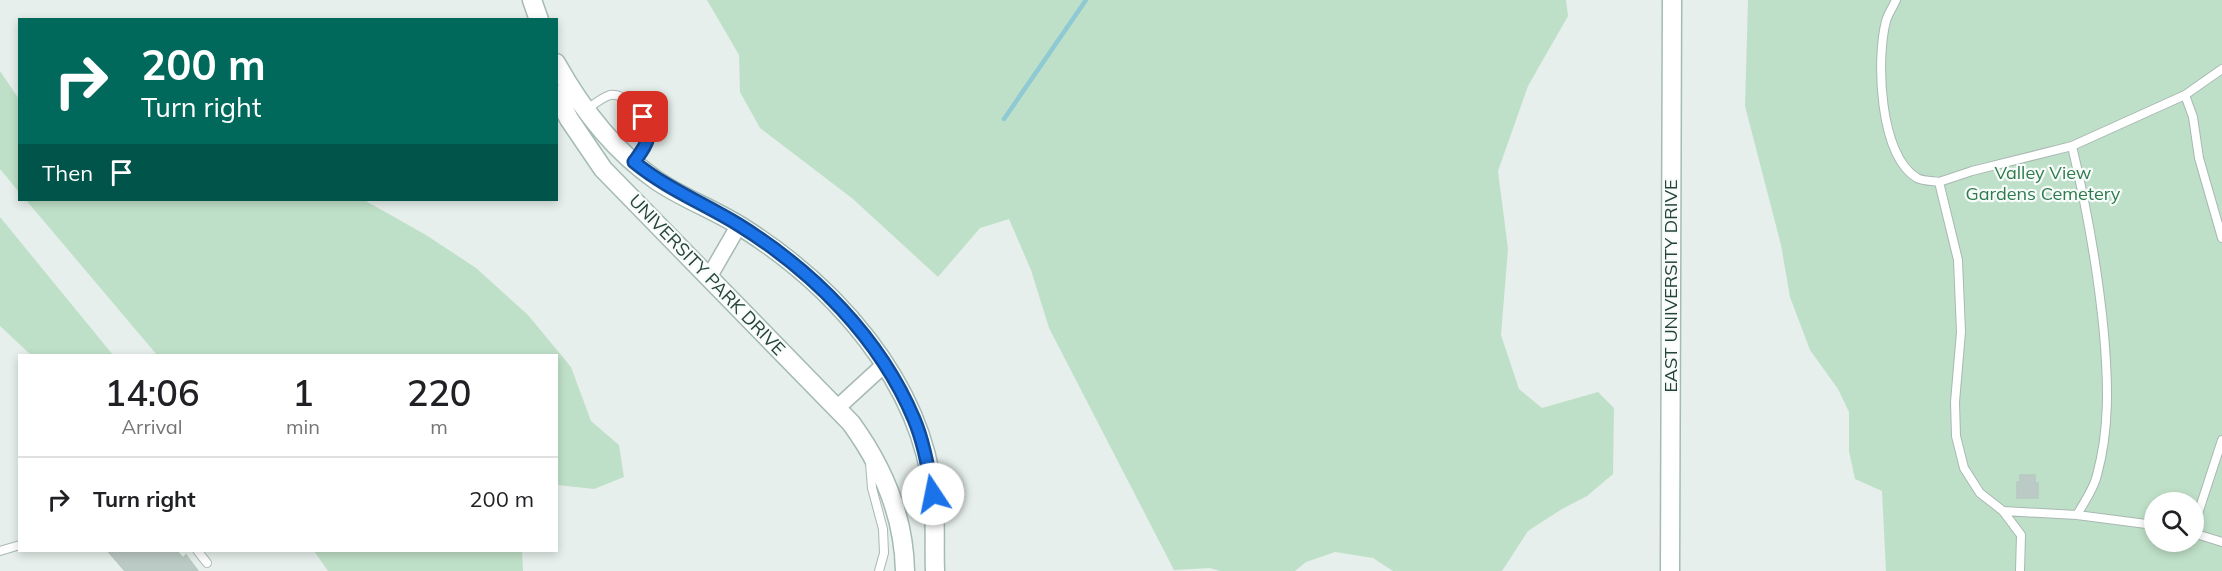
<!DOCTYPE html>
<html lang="en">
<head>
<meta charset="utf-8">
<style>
	body { margin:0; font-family:Mulish,sans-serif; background:#f6f6f6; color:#202124; height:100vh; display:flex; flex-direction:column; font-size:22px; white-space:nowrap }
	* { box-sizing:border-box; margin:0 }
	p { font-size:20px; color:#757577 }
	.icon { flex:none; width:33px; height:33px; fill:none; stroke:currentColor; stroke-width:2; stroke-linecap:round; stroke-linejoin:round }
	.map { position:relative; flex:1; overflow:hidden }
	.details { position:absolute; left:18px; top:354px; width:540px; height:198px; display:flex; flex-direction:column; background:#fff; border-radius:0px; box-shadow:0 3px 9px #0003 }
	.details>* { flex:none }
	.hud { position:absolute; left:18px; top:18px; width:540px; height:183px; border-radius:0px; box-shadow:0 3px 9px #0003; background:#00695c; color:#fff; overflow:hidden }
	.controls { position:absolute; left:2144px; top:492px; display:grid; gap:12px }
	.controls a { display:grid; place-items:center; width:60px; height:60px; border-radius:50%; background:#fff; box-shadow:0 3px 9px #0003; font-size:30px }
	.pin { position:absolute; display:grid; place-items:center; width:51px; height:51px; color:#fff; margin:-26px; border-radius:12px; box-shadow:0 3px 9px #0006 }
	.me { position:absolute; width:66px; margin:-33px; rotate:349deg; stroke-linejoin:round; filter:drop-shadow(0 0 4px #0008) }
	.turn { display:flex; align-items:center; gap:21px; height:126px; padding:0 24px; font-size:27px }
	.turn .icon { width:78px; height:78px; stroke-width:2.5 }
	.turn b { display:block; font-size:42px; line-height:51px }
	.then { display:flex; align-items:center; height:57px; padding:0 24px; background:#0003; gap:12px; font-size:22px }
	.eta { display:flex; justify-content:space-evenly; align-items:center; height:102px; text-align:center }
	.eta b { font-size:36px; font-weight:600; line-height:42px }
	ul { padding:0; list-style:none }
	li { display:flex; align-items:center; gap:18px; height:84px; padding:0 24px; border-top:2px solid #e0e0e0 }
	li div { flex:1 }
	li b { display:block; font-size:22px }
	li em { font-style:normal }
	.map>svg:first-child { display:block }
	.green { fill:#bfe0c8; fill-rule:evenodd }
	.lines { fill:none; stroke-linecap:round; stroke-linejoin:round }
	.stream { stroke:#8ec9d4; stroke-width:4.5 }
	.building { fill:#bbcac4; stroke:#b8c9c2; stroke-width:1.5 }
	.lane-casing { stroke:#a8b8b2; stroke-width:10 }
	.street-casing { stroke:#a8b8b2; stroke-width:18 }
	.secondary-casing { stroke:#a4bbb3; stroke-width:21 }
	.lane { stroke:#fff; stroke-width:8 }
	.street { stroke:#fff; stroke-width:15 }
	.secondary { stroke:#fff; stroke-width:18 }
	.route-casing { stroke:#114b97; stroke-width:15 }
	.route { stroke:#1a73e8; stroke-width:10 }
	.labels { text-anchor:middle; stroke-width:4.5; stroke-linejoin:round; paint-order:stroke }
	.park-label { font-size:18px; fill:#2d7a4b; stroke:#f7fbf9 }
	.street-label { font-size:18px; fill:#24423a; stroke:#f7fbf9 }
</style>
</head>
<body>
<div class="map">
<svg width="2222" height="571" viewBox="0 0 2222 571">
	<rect width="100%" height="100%" fill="#e6efeb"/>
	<path class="green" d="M 707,0 L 1566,0 L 1568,16 L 1528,86 L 1498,171 L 1508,249 L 1501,335 L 1519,389 L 1542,408 L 1598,392 L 1614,408 L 1613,474 L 1587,496 L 1562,509 L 1528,531 L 1502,571 L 1393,571 L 1373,558 L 1335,552 L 1306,562 L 1295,571 L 1220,571 L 1210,568 L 1174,570 L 1049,328 L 1031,270 L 1009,219 L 980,228 L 938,277 L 853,199 L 760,128 L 740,92 L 739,55 Z
		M 1748,0 L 2222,0 L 2222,571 L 1886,571 L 1882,491 L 1855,479 L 1849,451 L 1849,412 L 1838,389 L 1810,350 L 1790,297 L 1781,245 L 1745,106 ZM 2154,502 L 2193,502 L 2193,542 L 2154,542 Z
		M 0,71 L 19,99 L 19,192 L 0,169 Z
		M 26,200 L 364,200 L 426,235 L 476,268 L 528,315 L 571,367 L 591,421 L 619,445 L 624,477 L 594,489 L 557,485 L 556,356 L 157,355 Z
		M 0,217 L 113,355 L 31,355 L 0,326 Z
		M 314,551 L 522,551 L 523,571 L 328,571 Z"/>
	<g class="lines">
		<path class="stream" d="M 1004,119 L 1086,0"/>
	</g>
	<path class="building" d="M 2020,475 L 2035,475 L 2035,483 L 2038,483 L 2038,498 L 2017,498 L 2017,482 L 2020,482 Z
		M 107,550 L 176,550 L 183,558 L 186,555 L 198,571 L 125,571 Z"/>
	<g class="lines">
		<g class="lane-casing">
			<path id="lane" d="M 1896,0 C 1893,7 1888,14 1886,21 C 1876,59 1879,155 1917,178 C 1923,181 1932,181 1939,182
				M 2185,95 L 2193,117 L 2199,158 L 2222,238
				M 586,110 C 593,105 601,98 610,95 C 625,92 649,118 649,132 C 649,143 640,153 634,162
				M 2072,146 C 2087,209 2098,270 2104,334 C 2108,381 2110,428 2097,475 C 2094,489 2084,502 2077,515
				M 870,463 L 872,488 L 883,529 L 884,553 L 879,571
				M 2003,511 L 2021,535 L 2020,571
				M 2154,525 L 2077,515 L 2003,511 L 1980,493 L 1964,468 L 1956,436 L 1955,402 L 1961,332 L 1958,260 L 1939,182 L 1972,171 L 2072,146 L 2185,95 L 2222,69
				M 2193,529 L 2222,440
				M 2193,533 L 2222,542
				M 197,550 L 207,563
				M 0,551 L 20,545"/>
		</g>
		<g class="street-casing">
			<path id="street" d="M 709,277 L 739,225
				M 837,408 L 885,364"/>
		</g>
		<g class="secondary-casing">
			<path id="secondary" d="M 532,0 L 539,20
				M 556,63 C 581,108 613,150 656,180 C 682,198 713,209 740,226 C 833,284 921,380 933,494 C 936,519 934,546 935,571
				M 556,94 L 569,119 L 603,169 L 851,423 C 883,467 904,516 905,571
				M 1670,571 L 1672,0"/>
		</g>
		<use href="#lane" class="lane"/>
		<use href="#street" class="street"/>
		<use href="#secondary" class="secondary"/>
	</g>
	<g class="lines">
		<g class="route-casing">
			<path id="route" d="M 643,117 C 653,138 647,144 634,162 C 667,189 703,203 739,225 C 813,271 880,338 914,419 C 924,443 928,468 933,494"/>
		</g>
		<use href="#route" class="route"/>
	</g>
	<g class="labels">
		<g class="park-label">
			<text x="2043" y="179">Valley View<tspan x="2043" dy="21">Gardens Cemetery</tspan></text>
		</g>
		<g class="street-label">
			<text transform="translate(707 275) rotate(46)" y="6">UNIVERSITY PARK DRIVE</text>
			<text transform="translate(1671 286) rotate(-90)" y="6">EAST UNIVERSITY DRIVE</text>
		</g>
	</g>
</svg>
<div class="controls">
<a><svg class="icon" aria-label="search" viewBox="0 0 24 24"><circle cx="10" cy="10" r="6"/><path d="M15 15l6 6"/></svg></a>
</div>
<div class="pin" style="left:643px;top:117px;background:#d93025"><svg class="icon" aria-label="arrive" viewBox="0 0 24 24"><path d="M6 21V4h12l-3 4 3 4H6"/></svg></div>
<svg class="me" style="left:933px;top:494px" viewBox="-20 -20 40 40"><circle r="19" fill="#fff"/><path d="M0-13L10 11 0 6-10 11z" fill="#1a73e8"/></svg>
<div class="hud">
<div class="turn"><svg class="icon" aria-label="right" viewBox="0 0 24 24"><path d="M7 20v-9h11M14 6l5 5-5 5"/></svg><div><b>200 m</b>Turn right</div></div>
<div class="then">Then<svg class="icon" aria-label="arrive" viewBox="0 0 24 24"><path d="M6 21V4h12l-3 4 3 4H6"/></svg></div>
</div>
<section class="details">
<div class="eta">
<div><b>14:06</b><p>Arrival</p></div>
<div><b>1</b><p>min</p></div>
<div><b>220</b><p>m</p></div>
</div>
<ul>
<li><svg class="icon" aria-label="right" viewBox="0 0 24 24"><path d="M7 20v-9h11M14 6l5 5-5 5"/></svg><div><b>Turn right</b></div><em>200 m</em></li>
</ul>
</section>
</div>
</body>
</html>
